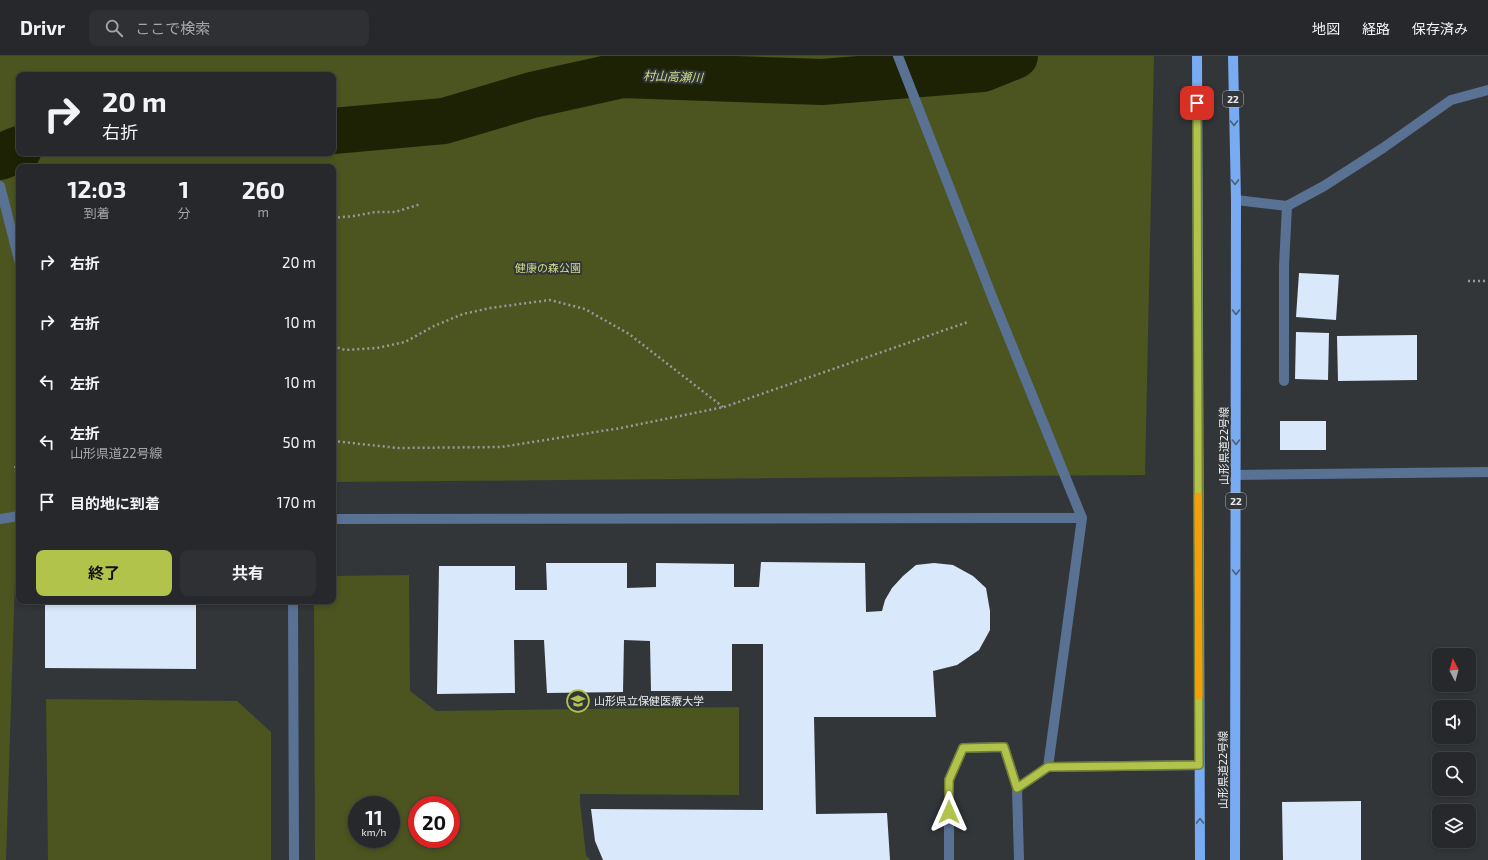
<!DOCTYPE html>
<html lang="ja">
<head>
<meta charset="utf-8">
<style>
	body { margin:0; font-family:"Exo 2","Noto Sans JP",sans-serif; background:#2e3033; color:#f1f3f6; height:100vh; display:flex; flex-direction:column; font-size:15px; white-space:nowrap }
	* { box-sizing:border-box; margin:0 }
	p { font-size:13px; color:#a4a6a9 }
	.icon { flex:none; width:22px; height:22px; fill:none; stroke:currentColor; stroke-width:2; stroke-linecap:round; stroke-linejoin:round }
	.map { position:relative; flex:1; overflow:hidden }
	.panel { position:absolute; left:16px; top:108px; width:320px; height:440px; display:flex; flex-direction:column; background:#26282b; border-radius:8px; box-shadow:0 2px 6px #0003,0 0 0 1px #424447 }
	.panel>* { flex:none }
	.top-card { position:absolute; left:16px; top:16px; width:320px; height:84px; border-radius:8px; box-shadow:0 2px 6px #0003,0 0 0 1px #424447; background:#26282b; color:#f1f3f6; overflow:hidden }
	.needle { width:26px; rotate:354deg }
	.controls { position:absolute; left:1432px; top:592px; display:grid; gap:8px }
	.controls a { display:grid; place-items:center; width:44px; height:44px; border-radius:8px; background:#26282b; box-shadow:0 2px 6px #0003,0 0 0 1px #424447; font-size:20px }
	.speed { position:absolute; left:348px; top:740px; display:flex; gap:8px; font-size:20px; font-weight:700; text-align:center }
	.speed>* { display:grid; place-content:center; width:52px; height:52px; border-radius:50%; background:#26282b; box-shadow:0 2px 6px #0003,0 0 0 1px #424447; line-height:1 }
	.speed small { font-size:10px; font-weight:400 }
	.speed .limit { border:6px solid #d22; background:#fff; color:#111 }
	.pin { position:absolute; display:grid; place-items:center; width:34px; height:34px; color:#fff; margin:-17px; border-radius:8px; box-shadow:0 2px 6px #0006 }
	.me { position:absolute; width:44px; margin:-22px; rotate:0deg; stroke-linejoin:round; filter:drop-shadow(0 0 3px #0008) }
	.turn { display:flex; align-items:center; gap:14px; height:84px; padding:0 20px; font-size:18px }
	.turn .icon { width:52px; height:52px; stroke-width:2.5 }
	.turn b { display:block; font-size:28px; line-height:34px }
	.eta { display:flex; justify-content:space-evenly; align-items:center; height:68px; text-align:center }
	.eta b { font-size:24px; font-weight:700; line-height:28px }
	.action { display:flex; gap:8px; margin-top:auto; padding:8px 20px }
	.action a { flex:1; height:46px; border-radius:8px; background:#b2c34c; color:#111; font-size:16px; font-weight:700; line-height:46px; text-align:center }
	.action a+a { background:#2e3033; color:#f1f3f6 }
	ul { padding:0; list-style:none }
	li { display:flex; align-items:center; gap:12px; height:60px; padding:0 20px }
	li div { flex:1 }
	li b { display:block; font-size:15px }
	li em { font-style:normal }
	header { display:flex; align-items:center; gap:24px; box-sizing:border-box; height:56px; padding:0 20px; background:#26282b; border-bottom:1px solid #424447 }
	header strong { font-size:19px }
	nav { display:flex; gap:22px; margin-inline-start:auto; font-size:14px }
	.search { width:280px; height:36px; background:#2e3033; display:flex; align-items:center; gap:10px; box-sizing:border-box; padding:0 14px; border-radius:8px; color:#a4a6a9; font-size:15px }
	.map>svg:first-child { display:block }
	.green { fill:#4c541f; fill-rule:evenodd }
	.lines { fill:none; stroke-linecap:round; stroke-linejoin:round }
	.river { stroke:#1e2205; stroke-width:46 }
	.building { fill:#dae8fc }
	.path { stroke:#97999c; stroke-width:2.5; stroke-dasharray:2 3; stroke-linecap:butt }
	.lane { stroke:#597294; stroke-width:10 }
	.primary { stroke:#78abf2; stroke-width:10 }
	.oneway { stroke:#4b5f7a }
	.route-casing { stroke:#747f31; stroke-width:10 }
	.route { stroke:#b2c34c; stroke-width:7 }
	.slow { stroke:#f59e0b; stroke-width:7 }
	.labels { text-anchor:middle; stroke-width:4; stroke-linejoin:round; paint-order:stroke }
	.shield { fill:#333639; stroke:#b2b5b7; stroke-width:1 }
	.shield-label { font-size:10px; font-weight:bold; fill:#e9ebed }
	.park-label { font-size:11px; fill:#ccda87; stroke:#333639 }
	.street-label { font-size:11px; fill:#e9ebed; stroke:#333639 }
	.poi-label { font-size:11px; fill:#e9ebed; stroke:#333639; text-anchor:start }
	.water-label { font-size:12px; font-style:italic; fill:#cad885; stroke:#333639 }
</style>
</head>
<body>
<header>
<strong>Drivr</strong>
<div class="search"><svg class="icon" aria-label="search" viewBox="0 0 24 24"><circle cx="10" cy="10" r="6"/><path d="M15 15l6 6"/></svg>ここで検索</div>
<nav><a>地図</a><a>経路</a><a>保存済み</a></nav>
</header>
<div class="map">
<svg width="1488" height="804" viewBox="0 0 1488 804">
	<rect width="100%" height="100%" fill="#333639"/>
	<path class="green" d="M 0,0 L 1154,0 L 1145,419 L 333,426 L 333,111 L 19,111 L 19,429 L 18,429 L 6,804 L 0,804 ZM 19,19 L 333,19 L 333,97 L 19,97 Z
		M 409,519 L 410,635 L 436,655 L 739,651 L 739,739 L 580,738 L 580,747 L 586,799 L 590,804 L 315,804 L 314,545 L 333,545 L 333,520 ZM 357,749 L 391,749 L 391,783 L 357,783 ZM 417,749 L 451,749 L 451,783 L 417,783 Z
		M 46,643 L 237,645 L 271,676 L 271,804 L 48,804 Z"/>
	<g class="lines">
		<path class="river" d="M 333,75 L 444,65 L 532,39 L 622,19 L 822,26 L 983,13 L 1015,0
			M 0,101 L 19,93"/>
	</g>
	<path class="building" d="M 1299,217 L 1339,219 L 1336,264 L 1296,261 Z
		M 1296,276 L 1329,277 L 1328,324 L 1295,323 Z
		M 1417,279 L 1417,324 L 1338,325 L 1337,280 Z
		M 1280,365 L 1326,365 L 1326,394 L 1280,394 Z
		M 761,506 L 865,507 L 866,556 L 882,555 L 885,544 L 892,532 L 903,520 L 916,509 L 934,507 L 953,509 L 973,520 L 986,532 L 990,555 L 990,574 L 979,594 L 957,609 L 933,615 L 936,661 L 814,661 L 816,758 L 887,757 L 890,804 L 603,804 L 595,785 L 591,753 L 763,754 L 763,588 L 732,588 L 732,635 L 651,635 L 650,585 L 624,584 L 623,636 L 547,637 L 544,584 L 514,584 L 515,637 L 437,638 L 439,510 L 515,510 L 515,534 L 547,534 L 546,507 L 627,507 L 627,532 L 656,531 L 656,507 L 734,508 L 734,531 L 759,531 Z
		M 45,545 L 196,545 L 196,613 L 45,612 Z
		M 1361,745 L 1361,804 L 1283,804 L 1282,746 Z"/>
	<g class="lines">
		<path class="path" d="M 333,162 L 354,160 L 375,156 L 395,156 L 421,148
			M 1468,225 L 1488,225
			M 333,290 L 345,294 L 377,292 L 405,286 L 434,270 L 463,258 L 490,252 L 550,244 L 585,253 L 629,278 L 723,351
			M 333,385 L 398,392 L 501,391 L 621,372 L 724,351 L 968,266
			M 19,401 L 15,409 L 19,436"/>
		<path class="lane" d="M 898,0 L 993,243 L 1082,462
			M 0,130 L 19,204
			M 1236,144 L 1287,150 L 1324,130 L 1383,92 L 1451,44 L 1488,34
			M 1284,325 L 1284,210 L 1287,150
			M 1236,419 L 1488,416
			M 0,463 L 19,460
			M 333,463 L 1082,462 L 1048,711 L 1199,709
			M 293,545 L 294,804
			M 949,804 L 949,724 L 963,692 L 1004,691 L 1017,732
			M 1019,804 L 1017,732 L 1048,711"/>
		<path class="primary" d="M 1197,0 L 1200,804
			M 1233,0 L 1236,144 L 1235,804"/>
	</g>
	<defs><path id="oneway-chevron" d="M-2-3.5L2.5 0L-2 3.5" fill="none" stroke-width="1.6" stroke-linecap="round" stroke-linejoin="round"/></defs>
	<g class="oneway">
		<use href="#oneway-chevron" transform="translate(1234 67) rotate(89)"/>
		<use href="#oneway-chevron" transform="translate(1235 126) rotate(89)"/>
		<use href="#oneway-chevron" transform="translate(1236 256) rotate(90)"/>
		<use href="#oneway-chevron" transform="translate(1236 386) rotate(90)"/>
		<use href="#oneway-chevron" transform="translate(1236 516) rotate(90)"/>
		<use href="#oneway-chevron" transform="translate(1200 765) rotate(-91)"/>
	</g>
	<g class="lines">
		<g class="route-casing">
			<path id="route" d="M 949,756 L 949,724 L 963,692 L 1004,691 L 1017,732 L 1048,711 L 1199,709 L 1197,47"/>
		</g>
		<use href="#route" class="route"/>
		<path class="slow" d="M 1198,440 L 1199,640"/>
	</g>
	<defs>
		<g id="school-ring" transform="scale(1.15)"><circle r="9.5" fill="#333639" stroke="#b2c34c" stroke-width="1.5"/><path d="M0-5L7-2L0 1L-7-2ZM-4 1L0 2.5L4 1V4Q0 6-4 4Z" fill="#b2c34c"/></g>
	</defs>
	<g fill-rule="evenodd">
		<use href="#school-ring" x="578" y="645"/>
	</g>
	<g class="labels">
		<g class="shield">
			<rect x="1223" y="35" width="20" height="16" rx="3"/>
			<rect x="1226" y="437" width="20" height="16" rx="3"/>
		</g>
		<g class="shield-label">
			<text x="1233" y="47">22</text>
			<text x="1236" y="449">22</text>
		</g>
		<g class="park-label">
			<text x="548" y="216">健康の森公園</text>
		</g>
		<g class="street-label">
			<text transform="translate(1224 390) rotate(-90)" y="4">山形県道22号線</text>
			<text transform="translate(1223 714) rotate(-90)" y="4">山形県道22号線</text>
		</g>
		<g class="poi-label">
			<text x="594" y="649">山形県立保健医療大学</text>
		</g>
		<g class="water-label">
			<text transform="translate(673 21) rotate(2)" y="4">村山高瀬川</text>
		</g>
	</g>
</svg>
<div class="controls">
<a><svg class="needle" viewBox="-14 -14 28 28"><path d="M0-13l5 13h-10z" fill="#e53935"/><path d="M0 13l5-13h-10z" fill="#a4a6a9"/></svg></a>
<a><svg class="icon" aria-label="sound" viewBox="0 0 24 24"><path d="M4 9h4l5-4v14l-5-4H4zM17 9q2 3 0 6"/></svg></a>
<a><svg class="icon" aria-label="search" viewBox="0 0 24 24"><circle cx="10" cy="10" r="6"/><path d="M15 15l6 6"/></svg></a>
<a><svg class="icon" aria-label="layers" viewBox="0 0 24 24"><path d="M12 4l9 5-9 5-9-5zM3 14l9 5 9-5"/></svg></a>
</div>
<div class="speed"><div>11<small>km/h</small></div><div class="limit">20</div></div>
<div class="pin" style="left:1197px;top:47px;background:#d93025"><svg class="icon" aria-label="arrive" viewBox="0 0 24 24"><path d="M6 21V4h12l-3 4 3 4H6"/></svg></div>
<svg class="me" style="left:949px;top:756px" viewBox="-20 -20 40 40"><path d="M0-17L14 15 0 8-14 15z" fill="#b2c34c" stroke="#fff" stroke-width="4"/></svg>
<div class="top-card">
<div class="turn"><svg class="icon" aria-label="right" viewBox="0 0 24 24"><path d="M7 20v-9h11M14 6l5 5-5 5"/></svg><div><b>20 m</b>右折</div></div>
</div>
<section class="panel">
<div class="eta">
<div><b>12:03</b><p>到着</p></div>
<div><b>1</b><p>分</p></div>
<div><b>260</b><p>m</p></div>
</div>
<ul>
<li><svg class="icon" aria-label="right" viewBox="0 0 24 24"><path d="M7 20v-9h11M14 6l5 5-5 5"/></svg><div><b>右折</b></div><em>20 m</em></li>
<li><svg class="icon" aria-label="right" viewBox="0 0 24 24"><path d="M7 20v-9h11M14 6l5 5-5 5"/></svg><div><b>右折</b></div><em>10 m</em></li>
<li><svg class="icon" aria-label="left" viewBox="0 0 24 24"><path d="M17 20v-9H6M10 6l-5 5 5 5"/></svg><div><b>左折</b></div><em>10 m</em></li>
<li><svg class="icon" aria-label="left" viewBox="0 0 24 24"><path d="M17 20v-9H6M10 6l-5 5 5 5"/></svg><div><b>左折</b><p>山形県道22号線</p></div><em>50 m</em></li>
<li><svg class="icon" aria-label="arrive" viewBox="0 0 24 24"><path d="M6 21V4h12l-3 4 3 4H6"/></svg><div><b>目的地に到着</b></div><em>170 m</em></li>
</ul>
<div class="action"><a>終了</a><a>共有</a></div>
</section>
</div>
</body>
</html>
